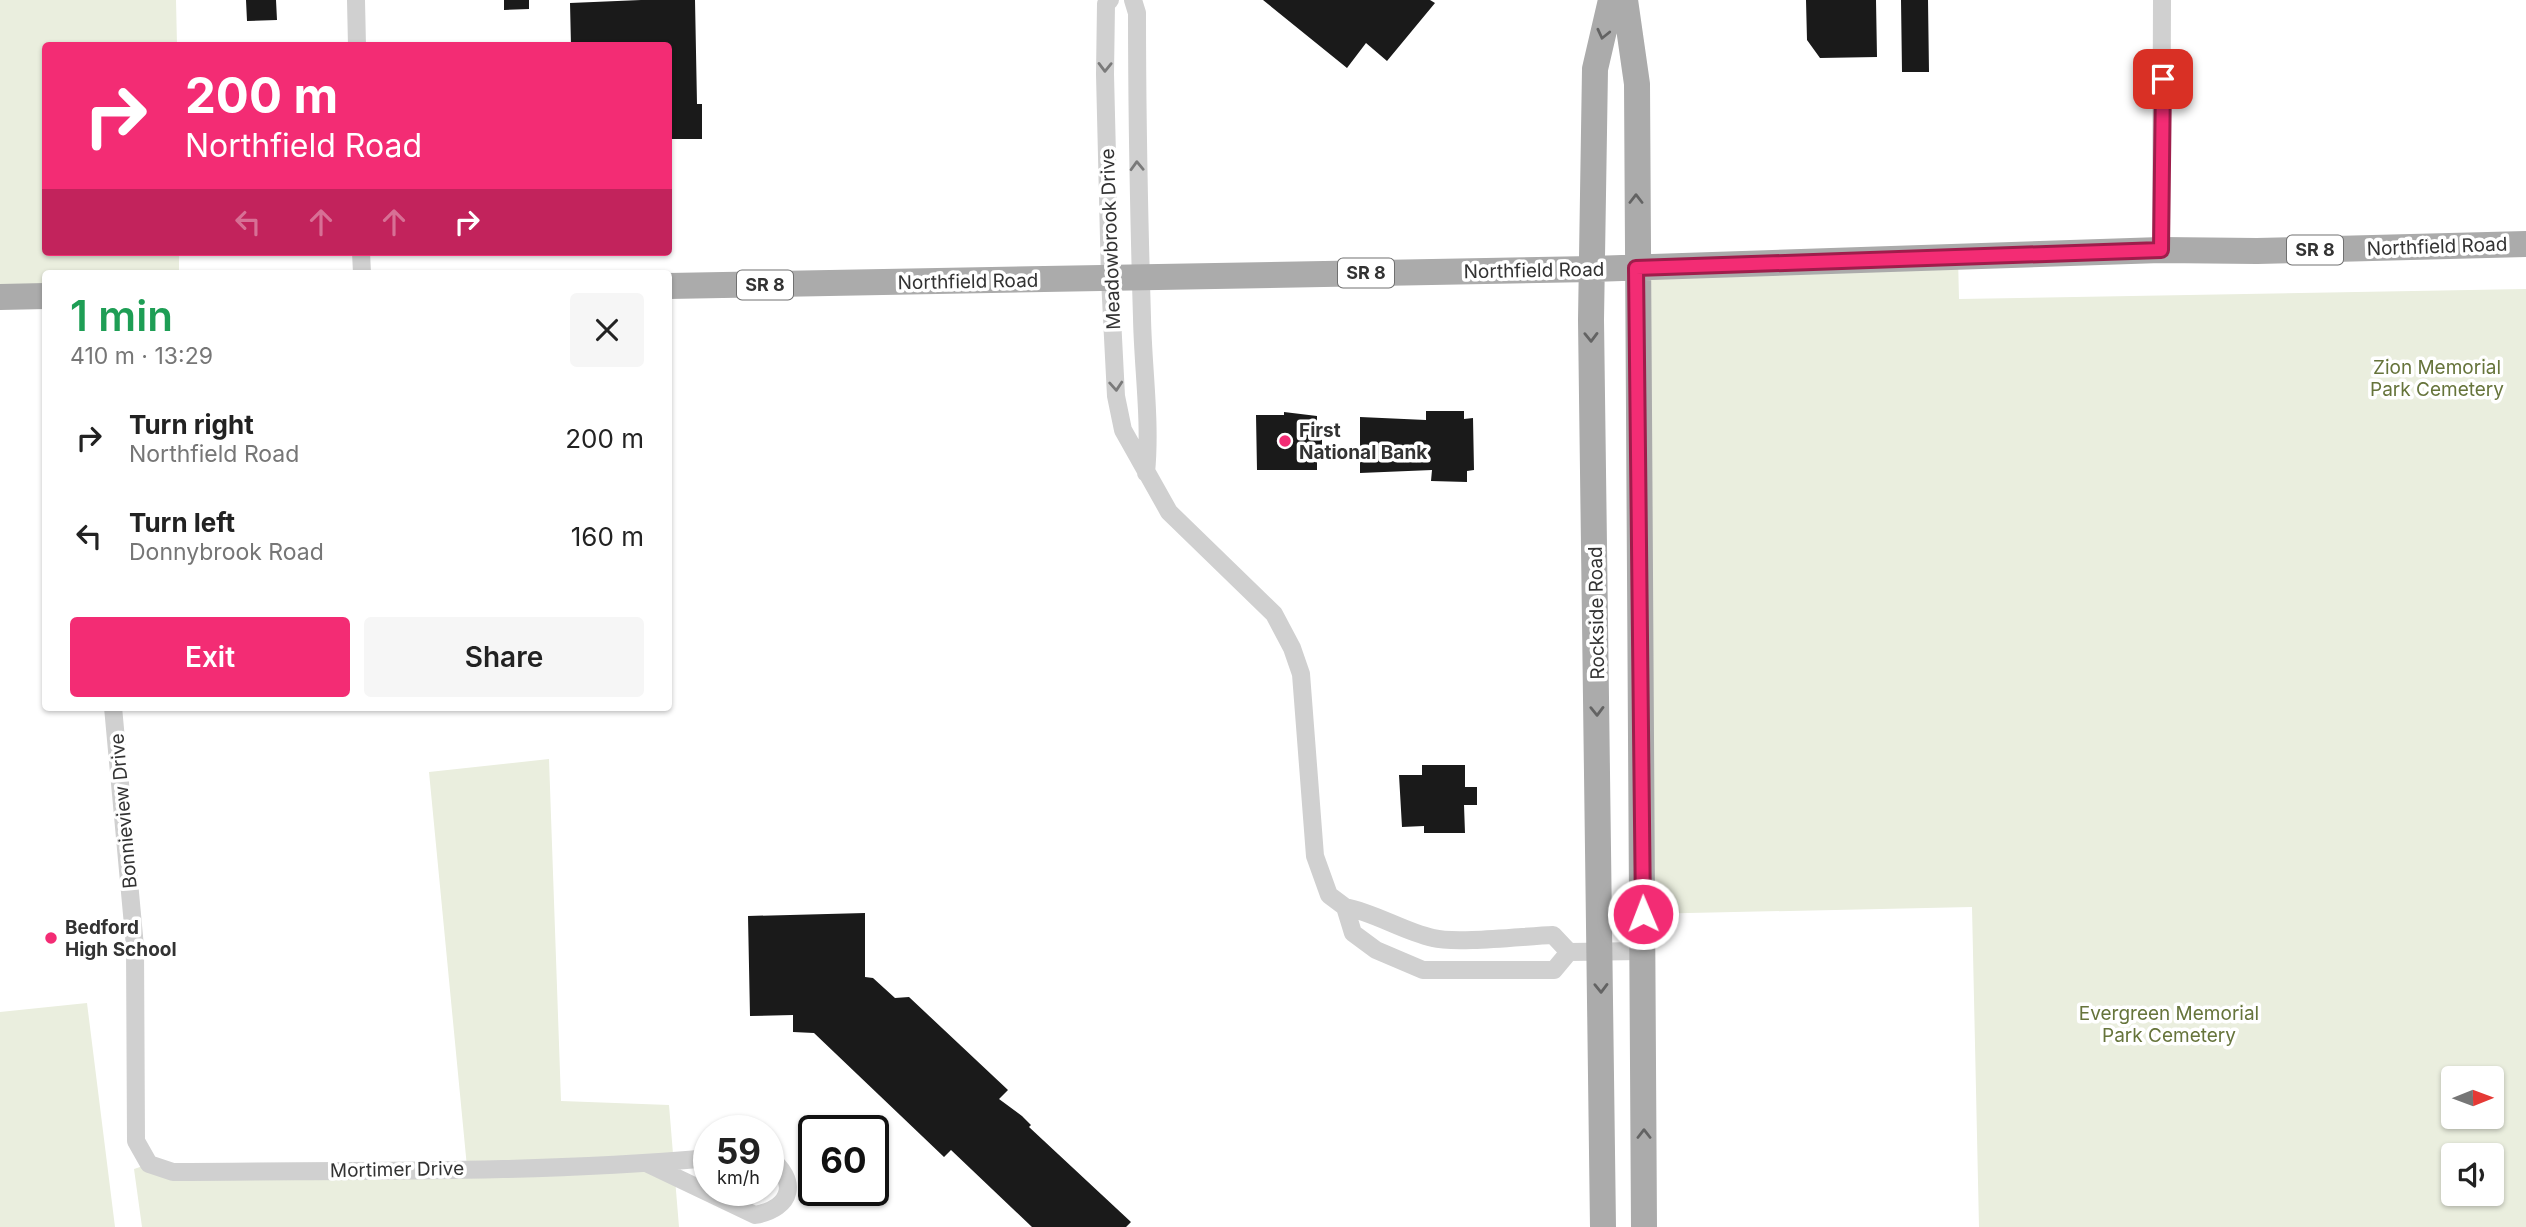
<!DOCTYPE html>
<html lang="en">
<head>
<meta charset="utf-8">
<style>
	body { margin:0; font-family:Inter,sans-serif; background:#f6f6f6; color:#222; height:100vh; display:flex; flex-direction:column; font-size:26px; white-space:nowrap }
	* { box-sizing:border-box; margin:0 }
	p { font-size:23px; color:#767676 }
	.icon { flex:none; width:38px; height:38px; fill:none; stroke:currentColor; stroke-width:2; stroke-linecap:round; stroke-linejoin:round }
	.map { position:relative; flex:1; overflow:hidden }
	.sheet { position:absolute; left:42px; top:270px; width:630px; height:441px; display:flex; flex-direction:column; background:#fff; border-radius:7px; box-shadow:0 2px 5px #0004 }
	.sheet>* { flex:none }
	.banner { position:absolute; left:42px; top:42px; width:630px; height:214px; border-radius:7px; box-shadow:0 2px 5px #0004; background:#f32c74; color:#fff; overflow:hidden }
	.needle { width:46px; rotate:89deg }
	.tools { position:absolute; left:2441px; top:1066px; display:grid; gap:14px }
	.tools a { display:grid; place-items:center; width:63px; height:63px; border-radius:7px; background:#fff; box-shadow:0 2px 5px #0004; font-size:35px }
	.speed { position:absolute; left:693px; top:1115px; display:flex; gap:14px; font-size:35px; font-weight:700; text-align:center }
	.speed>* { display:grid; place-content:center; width:91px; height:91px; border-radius:50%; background:#fff; box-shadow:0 2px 5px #0004; line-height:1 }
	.speed small { font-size:18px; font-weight:400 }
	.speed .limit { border:4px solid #111; border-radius:10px; background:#fff; color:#111 }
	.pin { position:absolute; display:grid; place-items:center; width:60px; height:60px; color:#fff; margin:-30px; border-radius:14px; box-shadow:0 4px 10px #0006 }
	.me { position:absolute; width:77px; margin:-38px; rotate:359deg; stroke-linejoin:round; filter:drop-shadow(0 0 5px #0008) }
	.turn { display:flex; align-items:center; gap:24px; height:147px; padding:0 28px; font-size:32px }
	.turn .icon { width:91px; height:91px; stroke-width:2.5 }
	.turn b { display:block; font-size:49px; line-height:60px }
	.lanes { display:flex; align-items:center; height:66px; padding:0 28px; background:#0003; justify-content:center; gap:35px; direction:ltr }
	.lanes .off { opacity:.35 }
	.round { display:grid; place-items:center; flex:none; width:74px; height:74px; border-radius:7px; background:#f6f6f6 }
	.head { display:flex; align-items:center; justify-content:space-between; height:119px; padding:0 28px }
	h1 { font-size:42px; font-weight:600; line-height:52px; color:#1e9e55 }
	.cta { display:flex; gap:14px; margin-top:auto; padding:14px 28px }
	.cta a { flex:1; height:80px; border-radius:7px; background:#f32c74; color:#fff; font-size:28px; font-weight:600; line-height:80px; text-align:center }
	.cta a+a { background:#f6f6f6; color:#222 }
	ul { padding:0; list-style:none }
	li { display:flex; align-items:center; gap:21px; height:98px; padding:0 28px }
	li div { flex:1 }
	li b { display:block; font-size:26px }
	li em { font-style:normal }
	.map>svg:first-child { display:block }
	.green { fill:#eaeede; fill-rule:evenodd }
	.building { fill:#1a1a1a }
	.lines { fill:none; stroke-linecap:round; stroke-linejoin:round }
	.minor { stroke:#d0d0d0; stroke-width:18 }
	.primary { stroke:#ababab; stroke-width:26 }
	.oneway { stroke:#636363 }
	.oneway2 { stroke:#7a7a7a }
	.route-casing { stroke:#9e1d4b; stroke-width:18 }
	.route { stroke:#f32c74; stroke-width:12 }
	.poi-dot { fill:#f32c74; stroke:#fff; stroke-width:2.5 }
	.labels { text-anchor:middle; stroke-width:7; stroke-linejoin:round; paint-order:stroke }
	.shield { fill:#fff; stroke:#707070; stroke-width:2 }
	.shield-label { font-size:18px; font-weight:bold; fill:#333 }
	.street-label { font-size:19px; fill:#333; stroke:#fff }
	.park-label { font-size:19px; fill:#66743b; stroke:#fff }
	.poi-label { font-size:19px; font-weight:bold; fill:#333; stroke:#fff; text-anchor:start }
</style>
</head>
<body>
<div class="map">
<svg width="2526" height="1227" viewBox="0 0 2526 1227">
	<rect width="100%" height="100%" fill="#fff"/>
	<path class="green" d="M 0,0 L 176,0 L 177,45 L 46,46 L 46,252 L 179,252 L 179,273 L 46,273 L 45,296 L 0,297 Z
		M 1958,257 L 1959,299 L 2526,289 L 2526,1227 L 1979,1227 L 1972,907 L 1643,914 L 1636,268 ZM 2454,1078 L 2492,1078 L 2492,1116 L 2454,1116 ZM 2454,1155 L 2492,1155 L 2492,1194 L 2454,1194 Z
		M 549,759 L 561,1101 L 669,1105 L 679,1227 L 142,1227 L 134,1169 L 149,1164 L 467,1167 L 429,772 Z
		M 87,1003 L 115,1227 L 0,1227 L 0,1012 Z"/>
	<path class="building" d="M 246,0 L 276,0 L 277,20 L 247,21 Z
		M 504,0 L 529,0 L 529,9 L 504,10 Z
		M 641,0 L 695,0 L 697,104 L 702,104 L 702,139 L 668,139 L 668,46 L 571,46 L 570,3 Z
		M 1263,0 L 1430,0 L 1435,3 L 1387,61 L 1366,43 L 1347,68 Z
		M 1806,0 L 1876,0 L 1877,57 L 1820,58 L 1807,40 Z
		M 1901,0 L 1928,0 L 1929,72 L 1902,72 Z
		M 1426,411 L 1464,411 L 1464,419 L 1473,418 L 1474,470 L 1467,471 L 1467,482 L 1431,481 L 1432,470 L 1360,473 L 1360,417 L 1426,420 Z
		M 1284,412 L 1317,416 L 1317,429 L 1322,428 L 1322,445 L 1317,445 L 1317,470 L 1257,470 L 1256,415 L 1284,415 Z
		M 1422,765 L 1465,765 L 1465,787 L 1477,787 L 1477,805 L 1464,805 L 1465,833 L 1424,833 L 1424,826 L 1402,827 L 1399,775 L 1422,775 Z
		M 865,913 L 865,977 L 873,978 L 895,998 L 909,997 L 1008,1090 L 999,1099 L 1022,1116 L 1031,1125 L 1029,1127 L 1131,1222 L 1126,1227 L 1032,1227 L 951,1150 L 944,1157 L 814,1033 L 793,1032 L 793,1015 L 750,1016 L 748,916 Z"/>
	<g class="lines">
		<path class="minor" d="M 356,0 L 357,46
			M 1110,0 L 1106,4 L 1105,74 L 1110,279 L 1116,396 L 1123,430 L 1169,512 L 1274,614 L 1292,648 L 1301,674 L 1315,856 L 1329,895 L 1345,907
			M 1133,0 L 1137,13 C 1137,115 1139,216 1142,318 C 1143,370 1151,421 1146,473
			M 2161,250 L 2162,0
			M 361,252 L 362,273
			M 113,707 L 135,947 L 136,1141 L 149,1164 L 173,1172 C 351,1170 531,1174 709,1158
			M 1345,907 C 1376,913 1402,931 1433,938 C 1456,944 1525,936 1553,935 L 1569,952 L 1554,970 L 1423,970 L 1376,950 L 1353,933 Z
			M 1569,952 L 1643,951
			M 646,1163 L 755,1215 C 793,1208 799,1180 768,1157"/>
		<path class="primary" d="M 1625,0 L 1637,84 L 1644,1227
			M 668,286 L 1592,269 L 2161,250 L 2257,251 L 2526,244
			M 0,297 L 46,296
			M 1603,1227 L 1591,320 L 1595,69 L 1611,0"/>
	</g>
	<defs><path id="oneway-chevron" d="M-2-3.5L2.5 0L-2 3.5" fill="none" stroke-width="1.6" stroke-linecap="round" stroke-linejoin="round" transform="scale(1.75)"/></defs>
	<g class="oneway">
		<use href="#oneway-chevron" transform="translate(1603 34) rotate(103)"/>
		<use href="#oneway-chevron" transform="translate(1636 199) rotate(-90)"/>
		<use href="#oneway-chevron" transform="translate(1591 337) rotate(89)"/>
		<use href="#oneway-chevron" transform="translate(1597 711) rotate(89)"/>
		<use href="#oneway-chevron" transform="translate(1601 988) rotate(89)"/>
		<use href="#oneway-chevron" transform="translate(1644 1134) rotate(-90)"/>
	</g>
	<g class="oneway2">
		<use href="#oneway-chevron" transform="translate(1105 67) rotate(91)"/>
		<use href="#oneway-chevron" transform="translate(1137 166) rotate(-92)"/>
		<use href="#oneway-chevron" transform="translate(1116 386) rotate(86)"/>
	</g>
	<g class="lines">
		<g class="route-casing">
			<path id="route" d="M 1643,914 L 1636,268 L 2161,250 L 2163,79"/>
		</g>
		<use href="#route" class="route"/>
	</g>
	<g class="poi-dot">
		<circle cx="1285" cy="441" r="7"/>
		<circle cx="51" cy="938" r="7"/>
	</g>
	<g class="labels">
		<g class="shield">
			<rect x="2287" y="235.5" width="56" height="29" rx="5"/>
			<rect x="1338" y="258.5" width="56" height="29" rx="5"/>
			<rect x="737" y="270.5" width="56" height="29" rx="5"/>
		</g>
		<g class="shield-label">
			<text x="2315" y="256">SR 8</text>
			<text x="1366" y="279">SR 8</text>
			<text x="765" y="291">SR 8</text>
		</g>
		<g class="street-label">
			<text transform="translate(1110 239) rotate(-92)" y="7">Meadowbrook Drive</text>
			<text transform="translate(2437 246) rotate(-2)" y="7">Northfield Road</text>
			<text transform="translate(1534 270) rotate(-1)" y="7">Northfield Road</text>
			<text transform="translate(968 281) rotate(-1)" y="7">Northfield Road</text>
			<text transform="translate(1596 613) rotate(-91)" y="7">Rockside Road</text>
			<text transform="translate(123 811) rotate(-95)" y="7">Bonnieview Drive</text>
			<text transform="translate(397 1169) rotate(-1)" y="7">Mortimer Drive</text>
		</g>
		<g class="park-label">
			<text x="2437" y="374">Zion Memorial<tspan x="2437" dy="22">Park Cemetery</tspan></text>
			<text x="2169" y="1020">Evergreen Memorial<tspan x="2169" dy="22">Park Cemetery</tspan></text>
		</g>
		<g class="poi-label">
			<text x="1299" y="437">First<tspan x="1299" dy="22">National Bank</tspan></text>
			<text x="65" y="934">Bedford<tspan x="65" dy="22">High School</tspan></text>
		</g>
	</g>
</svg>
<div class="tools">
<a><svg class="needle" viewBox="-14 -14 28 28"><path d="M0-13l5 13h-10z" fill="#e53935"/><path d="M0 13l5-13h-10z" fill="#767676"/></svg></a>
<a><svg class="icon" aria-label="sound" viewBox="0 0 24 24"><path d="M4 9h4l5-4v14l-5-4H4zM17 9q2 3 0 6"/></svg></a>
</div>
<div class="speed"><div>59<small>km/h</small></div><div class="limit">60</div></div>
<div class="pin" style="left:2163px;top:79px;background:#d93025"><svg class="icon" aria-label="arrive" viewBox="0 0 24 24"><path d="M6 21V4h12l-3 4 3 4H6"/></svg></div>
<svg class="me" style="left:1643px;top:914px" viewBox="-20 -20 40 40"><circle r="17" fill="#f32c74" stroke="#fff" stroke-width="3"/><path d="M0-11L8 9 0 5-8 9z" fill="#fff"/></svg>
<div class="banner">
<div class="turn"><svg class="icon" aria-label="right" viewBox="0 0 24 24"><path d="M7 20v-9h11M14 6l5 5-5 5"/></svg><div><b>200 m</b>Northfield Road</div></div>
<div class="lanes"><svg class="icon off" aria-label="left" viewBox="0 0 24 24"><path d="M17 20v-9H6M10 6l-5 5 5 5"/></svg><svg class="icon off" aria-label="ahead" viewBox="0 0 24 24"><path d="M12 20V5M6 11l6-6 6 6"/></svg><svg class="icon off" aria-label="ahead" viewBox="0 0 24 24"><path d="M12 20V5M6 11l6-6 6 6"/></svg><svg class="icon" aria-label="right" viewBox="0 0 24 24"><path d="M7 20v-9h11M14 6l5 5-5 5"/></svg></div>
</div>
<section class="sheet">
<div class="head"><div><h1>1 min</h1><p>410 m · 13:29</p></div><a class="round"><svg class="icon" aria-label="close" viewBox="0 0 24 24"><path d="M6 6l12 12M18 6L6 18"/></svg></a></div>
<ul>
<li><svg class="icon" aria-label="right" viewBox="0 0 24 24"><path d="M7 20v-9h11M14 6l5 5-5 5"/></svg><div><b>Turn right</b><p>Northfield Road</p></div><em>200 m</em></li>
<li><svg class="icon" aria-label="left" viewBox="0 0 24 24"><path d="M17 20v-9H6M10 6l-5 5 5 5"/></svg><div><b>Turn left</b><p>Donnybrook Road</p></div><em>160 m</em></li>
</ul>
<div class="cta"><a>Exit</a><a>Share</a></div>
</section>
</div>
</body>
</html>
